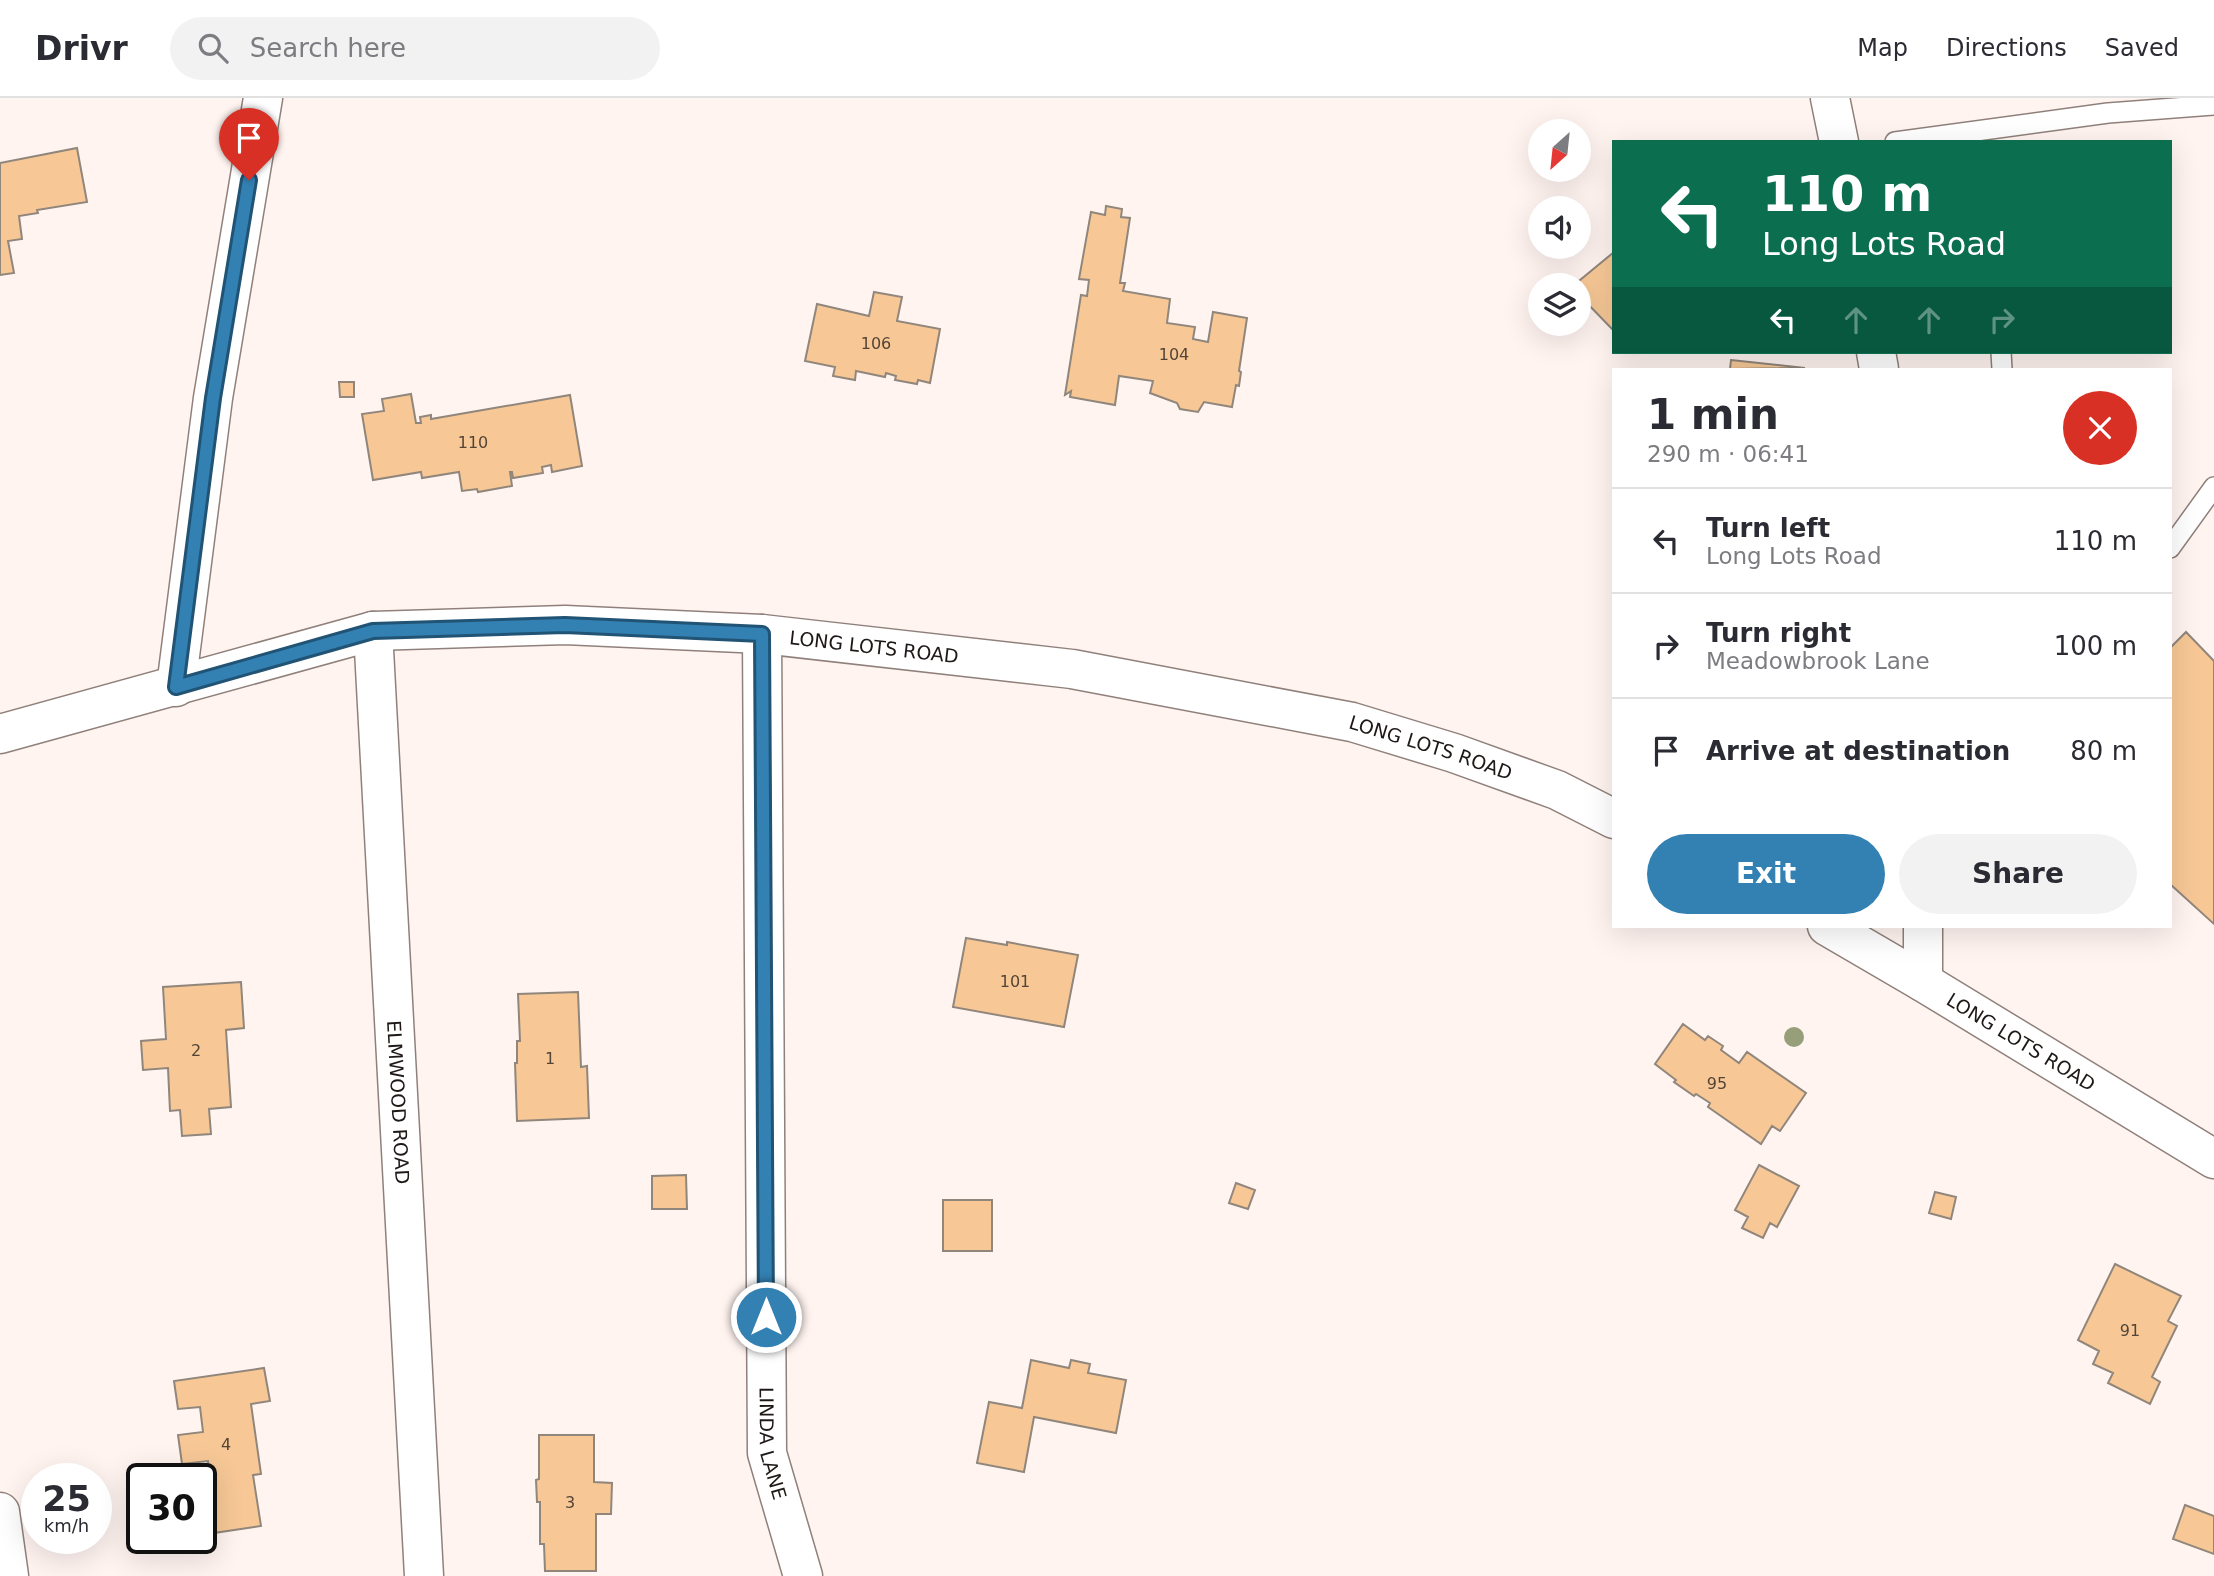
<!DOCTYPE html>
<html lang="en">
<head>
<meta charset="utf-8">
<style>
	body { margin:0; font-family:"DejaVu Sans",sans-serif; background:#f2f2f3; color:#2b2b33; height:100vh; display:flex; flex-direction:column; font-size:26px; white-space:nowrap }
	* { box-sizing:border-box; margin:0 }
	p { font-size:23px; color:#7c7c81 }
	.icon { flex:none; width:38px; height:38px; fill:none; stroke:currentColor; stroke-width:2; stroke-linecap:round; stroke-linejoin:round }
	.map { position:relative; flex:1; overflow:hidden }
	.drawer { position:absolute; left:1612px; top:270px; width:560px; height:560px; display:flex; flex-direction:column; background:#fff; border-radius:0px; box-shadow:0 7px 28px #0002 }
	.drawer>* { flex:none }
	.hud { position:absolute; left:1612px; top:42px; width:560px; height:214px; border-radius:0px; box-shadow:0 7px 28px #0002; background:#0b6e4f; color:#fff; overflow:hidden }
	.needle { width:46px; rotate:207deg }
	.buttons { position:absolute; left:1528px; top:21px; display:grid; gap:14px }
	.buttons a { display:grid; place-items:center; width:63px; height:63px; border-radius:50%; background:#fff; box-shadow:0 7px 28px #0002; font-size:35px }
	.speed { position:absolute; left:21px; top:1365px; display:flex; gap:14px; font-size:35px; font-weight:700; text-align:center }
	.speed>* { display:grid; place-content:center; width:91px; height:91px; border-radius:50%; background:#fff; box-shadow:0 7px 28px #0002; line-height:1 }
	.speed small { font-size:18px; font-weight:400 }
	.speed .limit { border:4px solid #111; border-radius:10px; background:#fff; color:#111 }
	.pin { position:absolute; display:grid; place-items:center; width:60px; height:60px; color:#fff; margin:-72px -30px; border-radius:50% 50% 50% 0; rotate:-45deg; box-shadow:0 0 7px #0007 }
	.pin .icon { rotate:45deg }
	.me { position:absolute; width:77px; margin:-38px; rotate:0deg; stroke-linejoin:round; filter:drop-shadow(0 0 5px #0008) }
	.turn { display:flex; align-items:center; gap:24px; height:147px; padding:0 35px; font-size:32px }
	.turn .icon { width:91px; height:91px; stroke-width:2.5 }
	.turn b { display:block; font-size:49px; line-height:60px }
	.lanes { display:flex; align-items:center; height:66px; padding:0 35px; background:#0003; justify-content:center; gap:35px; direction:ltr }
	.lanes .off { opacity:.35 }
	.round { display:grid; place-items:center; flex:none; width:74px; height:74px; border-radius:37px; background:#f2f2f3 }
	.summary { display:flex; align-items:center; justify-content:space-between; height:119px; padding:0 35px }
	h1 { font-size:42px; font-weight:700; line-height:52px }
	.button { display:flex; gap:14px; margin-top:auto; padding:14px 35px }
	.button a { flex:1; height:80px; border-radius:42px; background:#3380b3; color:#fff; font-size:28px; font-weight:700; line-height:80px; text-align:center }
	.button a+a { background:#f2f2f3; color:#2b2b33 }
	ul { padding:0; list-style:none }
	li { display:flex; align-items:center; gap:21px; height:105px; padding:0 35px; border-top:2px solid #e1e1e2 }
	li div { flex:1 }
	li b { display:block; font-size:26px }
	li em { font-style:normal }
	header { display:flex; align-items:center; gap:42px; box-sizing:border-box; height:98px; padding:0 35px; background:#fff; border-bottom:2px solid #e1e1e2 }
	header strong { font-size:33px }
	nav { display:flex; gap:38px; margin-inline-start:auto; font-size:24px }
	.search { width:490px; height:63px; background:#f2f2f3; display:flex; align-items:center; gap:18px; box-sizing:border-box; padding:0 24px; border-radius:38px; color:#7c7c81; font-size:26px }
	.map>svg:first-child { display:block }
	.building { fill:#f7c896; stroke:#91867b; stroke-width:2 }
	.lines { fill:none; stroke-linecap:round; stroke-linejoin:round }
	.lane-casing { stroke:#90807b; stroke-width:22 }
	.street-casing { stroke:#90807b; stroke-width:41 }
	.secondary-casing { stroke:#90807b; stroke-width:41 }
	.lane { stroke:#fff; stroke-width:19 }
	.street { stroke:#fff; stroke-width:38 }
	.secondary { stroke:#fff; stroke-width:38 }
	.tree { fill:#969e7a }
	.route-casing { stroke:#215374; stroke-width:18 }
	.route { stroke:#3380b3; stroke-width:12 }
	.labels { text-anchor:middle; stroke-width:5; stroke-linejoin:round; paint-order:stroke }
	.number-label { font-size:16px; fill:#544436 }
	.street-label { font-size:19px; fill:#1e1816; stroke:#fff }
</style>
</head>
<body>
<header>
<strong>Drivr</strong>
<div class="search"><svg class="icon" aria-label="search" viewBox="0 0 24 24"><circle cx="10" cy="10" r="6"/><path d="M15 15l6 6"/></svg>Search here</div>
<nav><a>Map</a><a>Directions</a><a>Saved</a></nav>
</header>
<div class="map">
<svg width="2214" height="1478" viewBox="0 0 2214 1478">
	<rect width="100%" height="100%" fill="#fff4f0"/>
	<path class="building" d="M 77,50 L 87,104 L 37,112 L 38,115 L 19,118 L 22,141 L 8,143 L 14,175 L 0,177 L 0,65 Z
		M 1106,108 L 1122,111 L 1121,119 L 1130,120 L 1120,185 L 1125,185 L 1123,193 L 1170,201 L 1167,225 L 1195,229 L 1193,241 L 1208,244 L 1213,214 L 1247,220 L 1239,273 L 1241,274 L 1239,288 L 1236,287 L 1232,309 L 1204,304 L 1198,314 L 1180,311 L 1177,305 L 1150,295 L 1153,283 L 1119,278 L 1115,307 L 1070,299 L 1071,293 L 1065,297 L 1081,197 L 1087,198 L 1089,182 L 1079,181 L 1091,114 L 1105,117 Z
		M 1614,154 L 1614,233 L 1581,199 L 1578,187 L 1574,187 Z
		M 874,194 L 902,199 L 897,223 L 940,231 L 930,285 L 918,282 L 917,286 L 895,282 L 896,278 L 886,275 L 885,279 L 856,273 L 855,282 L 833,278 L 835,269 L 805,263 L 817,206 L 869,218 Z
		M 1731,262 L 1805,270 L 1730,271 Z
		M 339,284 L 354,284 L 354,299 L 340,299 Z
		M 411,296 L 416,325 L 421,325 L 420,319 L 431,317 L 431,321 L 570,297 L 582,368 L 552,374 L 551,367 L 542,369 L 543,375 L 513,380 L 512,374 L 510,374 L 512,388 L 478,394 L 477,391 L 462,393 L 459,374 L 422,380 L 421,374 L 373,382 L 362,316 L 384,313 L 382,301 Z
		M 2186,534 L 2214,563 L 2214,826 L 2170,786 L 2170,550 Z
		M 966,840 L 1007,847 L 1007,844 L 1078,857 L 1064,929 L 953,909 Z
		M 241,884 L 244,930 L 226,932 L 231,1009 L 209,1011 L 211,1036 L 182,1038 L 180,1012 L 170,1013 L 168,970 L 143,972 L 141,943 L 166,941 L 163,889 Z
		M 578,894 L 581,969 L 587,968 L 589,1020 L 517,1023 L 515,965 L 517,965 L 517,943 L 520,943 L 518,896 Z
		M 1683,926 L 1705,942 L 1708,938 L 1723,948 L 1721,952 L 1739,965 L 1747,954 L 1806,995 L 1780,1033 L 1772,1028 L 1761,1046 L 1708,1009 L 1710,1005 L 1696,996 L 1694,998 L 1674,984 L 1676,982 L 1655,966 Z
		M 1759,1067 L 1799,1088 L 1777,1129 L 1770,1125 L 1763,1140 L 1742,1130 L 1748,1119 L 1735,1112 Z
		M 686,1077 L 687,1111 L 652,1111 L 652,1078 Z
		M 1236,1085 L 1255,1092 L 1248,1111 L 1229,1105 Z
		M 1935,1094 L 1956,1099 L 1951,1121 L 1929,1115 Z
		M 943,1102 L 992,1102 L 992,1153 L 943,1153 Z
		M 2115,1166 L 2181,1198 L 2168,1223 L 2177,1228 L 2152,1279 L 2160,1284 L 2150,1306 L 2108,1285 L 2113,1275 L 2093,1266 L 2099,1253 L 2078,1242 Z
		M 1031,1262 L 1069,1270 L 1071,1262 L 1090,1266 L 1088,1275 L 1126,1282 L 1116,1335 L 1034,1319 L 1024,1374 L 977,1365 L 989,1304 L 1022,1310 Z
		M 264,1270 L 270,1303 L 251,1306 L 261,1376 L 253,1377 L 261,1428 L 207,1436 L 201,1396 L 212,1394 L 208,1363 L 182,1366 L 178,1337 L 203,1334 L 200,1309 L 178,1311 L 174,1283 Z
		M 539,1337 L 594,1337 L 594,1384 L 612,1385 L 611,1416 L 596,1416 L 596,1473 L 545,1473 L 544,1446 L 540,1446 L 540,1404 L 537,1404 L 536,1382 L 539,1381 Z
		M 2185,1407 L 2214,1418 L 2214,1456 L 2173,1441 Z"/>
	<g class="lines">
		<g class="lane-casing">
			<path id="lane" d="M 1895,44 L 2108,15 L 2214,7
				M 2001,254 L 2002,271
				M 2170,450 L 2214,389"/>
		</g>
		<g class="street-casing">
			<g id="street">
				<path id="s1" d="M 373,533 L 424,1478"/>
				<path id="s2" d="M 762,536 L 767,1355 L 803,1478"/>
				<path d="M 176,589 L 213,300 L 263,0"/>
				<path d="M 0,1414 L 9,1478"/>
			</g>
		</g>
		<g class="secondary-casing">
			<g id="secondary">
				<path d="M 1830,0 L 1839,44"/>
				<path d="M 1876,254 L 1879,271"/>
				<path id="s3" d="M 0,636 L 373,533 L 565,527 L 762,536 L 1072,571 L 1352,624 L 1454,655 L 1557,692 L 1614,721"/>
				<path id="s4" d="M 1827,828 L 1923,884 L 2214,1061"/>
				<path d="M 1923,828 L 1923,884"/>
			</g>
		</g>
		<use href="#lane" class="lane"/>
		<use href="#street" class="street"/>
		<use href="#secondary" class="secondary"/>
	</g>
	<circle class="tree" cx="1794" cy="939" r="10"/>
	<g class="lines">
		<g class="route-casing">
			<path id="route" d="M 249,82 L 213,300 L 176,589 L 373,533 L 565,527 L 762,536 L 766,1219"/>
		</g>
		<use href="#route" class="route"/>
	</g>
	<g class="labels">
		<g class="number-label">
			<text x="876" y="251">106</text>
			<text x="1174" y="262">104</text>
			<text x="473" y="350">110</text>
			<text x="1015" y="889">101</text>
			<text x="196" y="958">2</text>
			<text x="550" y="966">1</text>
			<text x="1717" y="991">95</text>
			<text x="2130" y="1238">91</text>
			<text x="226" y="1352">4</text>
			<text x="570" y="1410">3</text>
		</g>
		<g class="street-label">
			<text dy="7" stroke="none"><textPath href="#s3" startOffset="889">LONG LOTS ROAD</textPath></text>
			<text dy="7" stroke="none"><textPath href="#s3" startOffset="1456">LONG LOTS ROAD</textPath></text>
			<text dy="7" stroke="none"><textPath href="#s4" startOffset="226">LONG LOTS ROAD</textPath></text>
			<text dy="7" stroke="none"><textPath href="#s1" startOffset="472">ELMWOOD ROAD</textPath></text>
			<text dy="7" stroke="none"><textPath href="#s2" startOffset="810">LINDA LANE</textPath></text>
		</g>
	</g>
</svg>
<div class="buttons">
<a><svg class="needle" viewBox="-14 -14 28 28"><path d="M0-13l5 13h-10z" fill="#e53935"/><path d="M0 13l5-13h-10z" fill="#7c7c81"/></svg></a>
<a><svg class="icon" aria-label="sound" viewBox="0 0 24 24"><path d="M4 9h4l5-4v14l-5-4H4zM17 9q2 3 0 6"/></svg></a>
<a><svg class="icon" aria-label="layers" viewBox="0 0 24 24"><path d="M12 4l9 5-9 5-9-5zM3 14l9 5 9-5"/></svg></a>
</div>
<div class="speed"><div>25<small>km/h</small></div><div class="limit">30</div></div>
<div class="pin" style="left:249px;top:82px;background:#d93025"><svg class="icon" aria-label="arrive" viewBox="0 0 24 24"><path d="M6 21V4h12l-3 4 3 4H6"/></svg></div>
<svg class="me" style="left:766px;top:1219px" viewBox="-20 -20 40 40"><circle r="17" fill="#3380b3" stroke="#fff" stroke-width="3"/><path d="M0-11L8 9 0 5-8 9z" fill="#fff"/></svg>
<div class="hud">
<div class="turn"><svg class="icon" aria-label="left" viewBox="0 0 24 24"><path d="M17 20v-9H6M10 6l-5 5 5 5"/></svg><div><b>110 m</b>Long Lots Road</div></div>
<div class="lanes"><svg class="icon" aria-label="left" viewBox="0 0 24 24"><path d="M17 20v-9H6M10 6l-5 5 5 5"/></svg><svg class="icon off" aria-label="ahead" viewBox="0 0 24 24"><path d="M12 20V5M6 11l6-6 6 6"/></svg><svg class="icon off" aria-label="ahead" viewBox="0 0 24 24"><path d="M12 20V5M6 11l6-6 6 6"/></svg><svg class="icon off" aria-label="right" viewBox="0 0 24 24"><path d="M7 20v-9h11M14 6l5 5-5 5"/></svg></div>
</div>
<section class="drawer">
<div class="summary"><div><h1>1 min</h1><p>290 m · 06:41</p></div><a class="round" style="background:#d93025;color:#fff"><svg class="icon" aria-label="close" viewBox="0 0 24 24"><path d="M6 6l12 12M18 6L6 18"/></svg></a></div>
<ul>
<li><svg class="icon" aria-label="left" viewBox="0 0 24 24"><path d="M17 20v-9H6M10 6l-5 5 5 5"/></svg><div><b>Turn left</b><p>Long Lots Road</p></div><em>110 m</em></li>
<li><svg class="icon" aria-label="right" viewBox="0 0 24 24"><path d="M7 20v-9h11M14 6l5 5-5 5"/></svg><div><b>Turn right</b><p>Meadowbrook Lane</p></div><em>100 m</em></li>
<li><svg class="icon" aria-label="arrive" viewBox="0 0 24 24"><path d="M6 21V4h12l-3 4 3 4H6"/></svg><div><b>Arrive at destination</b></div><em>80 m</em></li>
</ul>
<div class="button"><a>Exit</a><a>Share</a></div>
</section>
</div>
</body>
</html>
